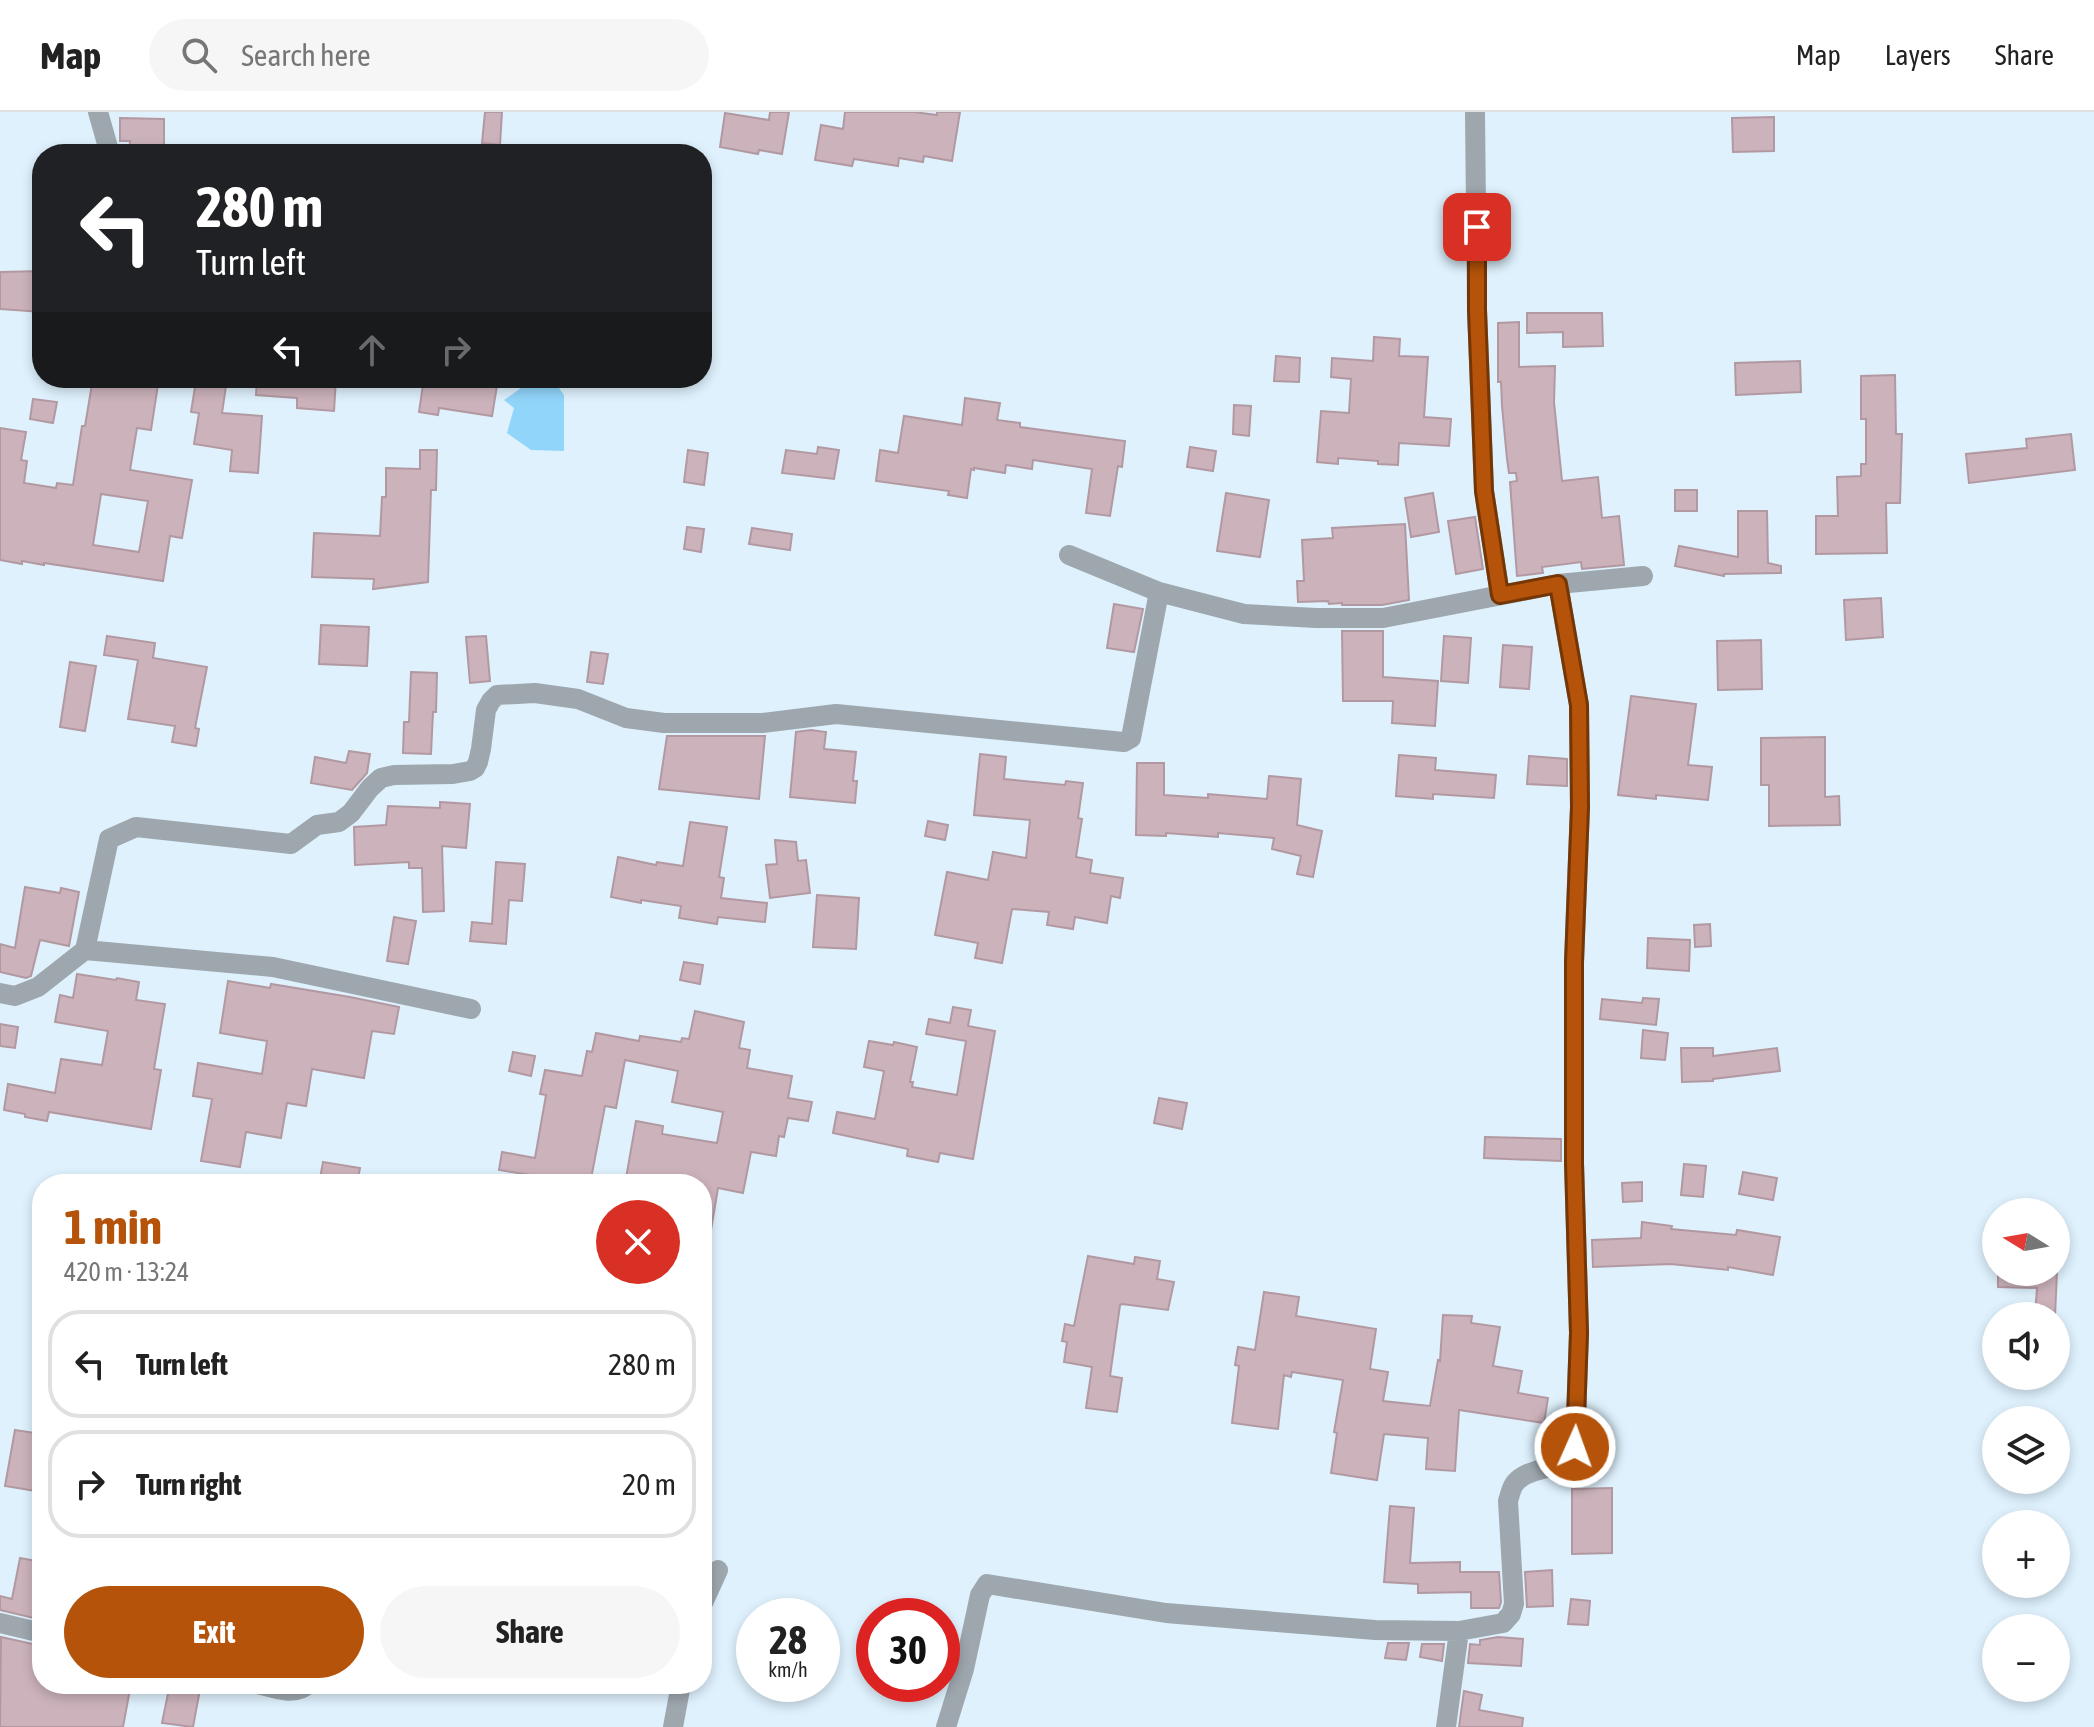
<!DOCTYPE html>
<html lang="en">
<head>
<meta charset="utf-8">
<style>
	body { margin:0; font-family:"Asap Condensed",sans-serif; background:#f6f6f6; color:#222; height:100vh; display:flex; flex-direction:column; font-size:30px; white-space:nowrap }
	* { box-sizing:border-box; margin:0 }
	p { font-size:26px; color:#767676 }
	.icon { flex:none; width:44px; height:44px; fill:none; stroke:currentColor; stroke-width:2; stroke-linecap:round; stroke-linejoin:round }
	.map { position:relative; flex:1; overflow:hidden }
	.details { position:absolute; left:32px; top:1062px; width:680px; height:520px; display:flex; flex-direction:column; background:#fff; border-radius:32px; box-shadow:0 4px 12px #0003 }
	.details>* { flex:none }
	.guide { position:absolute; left:32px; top:32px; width:680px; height:244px; border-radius:32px; box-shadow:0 4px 12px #0003; background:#202124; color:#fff; overflow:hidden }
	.needle { width:52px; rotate:281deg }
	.buttons { position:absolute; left:1982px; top:1086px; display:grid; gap:16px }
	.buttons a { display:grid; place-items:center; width:88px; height:88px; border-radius:50%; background:#fff; box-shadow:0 4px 12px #0003; font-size:40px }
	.speed { position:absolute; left:736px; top:1486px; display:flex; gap:16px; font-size:40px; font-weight:700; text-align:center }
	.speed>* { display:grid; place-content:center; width:104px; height:104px; border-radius:50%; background:#fff; box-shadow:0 4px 12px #0003; line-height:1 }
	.speed small { font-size:20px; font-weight:400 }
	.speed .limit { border:12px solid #d22; background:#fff; color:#111 }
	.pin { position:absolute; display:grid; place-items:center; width:68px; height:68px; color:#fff; margin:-34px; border-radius:16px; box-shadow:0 4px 12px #0006 }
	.me { position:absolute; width:88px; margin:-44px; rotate:2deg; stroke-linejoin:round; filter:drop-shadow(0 0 6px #0008) }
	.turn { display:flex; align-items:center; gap:28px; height:168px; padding:0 32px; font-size:36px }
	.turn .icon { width:104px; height:104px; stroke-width:2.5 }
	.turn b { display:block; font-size:56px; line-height:68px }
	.lanes { display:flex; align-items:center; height:76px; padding:0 32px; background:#0003; justify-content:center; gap:40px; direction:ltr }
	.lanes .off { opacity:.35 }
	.round { display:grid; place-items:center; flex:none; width:84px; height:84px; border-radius:42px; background:#f6f6f6 }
	.summary { display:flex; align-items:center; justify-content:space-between; height:136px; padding:0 32px }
	h1 { font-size:48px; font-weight:700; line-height:60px; color:#b45309 }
	.cta { display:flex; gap:16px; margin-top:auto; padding:16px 32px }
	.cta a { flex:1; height:92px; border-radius:48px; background:#b45309; color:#fff; font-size:32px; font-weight:700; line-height:92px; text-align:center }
	.cta a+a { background:#f6f6f6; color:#222 }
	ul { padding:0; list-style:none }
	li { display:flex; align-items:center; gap:24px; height:108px; margin:0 16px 12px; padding:0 16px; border:4px solid #e0e0e0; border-radius:32px }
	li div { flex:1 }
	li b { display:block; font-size:30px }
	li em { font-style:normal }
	header { display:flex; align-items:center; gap:48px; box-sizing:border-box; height:112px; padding:0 40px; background:#fff; border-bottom:2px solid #e0e0e0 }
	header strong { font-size:38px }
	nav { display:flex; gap:44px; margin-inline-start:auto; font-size:28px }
	.search { width:560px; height:72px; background:#f6f6f6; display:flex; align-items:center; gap:20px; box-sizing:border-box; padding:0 28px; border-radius:44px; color:#767676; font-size:30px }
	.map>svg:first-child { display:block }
	.green { fill:#92d5fb }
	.building { fill:#ccb2bb; stroke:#b299a1; stroke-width:2; fill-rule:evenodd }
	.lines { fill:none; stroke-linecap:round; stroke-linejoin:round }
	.street { stroke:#9da7ad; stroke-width:20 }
	.route-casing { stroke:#753606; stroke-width:20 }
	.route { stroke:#b45309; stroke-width:14 }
</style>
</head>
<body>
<header>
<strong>Map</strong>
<div class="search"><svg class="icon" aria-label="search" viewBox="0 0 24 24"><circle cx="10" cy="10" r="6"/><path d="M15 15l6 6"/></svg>Search here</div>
<nav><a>Map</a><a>Layers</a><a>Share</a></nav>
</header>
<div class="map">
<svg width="2094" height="1615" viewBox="0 0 2094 1615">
	<rect width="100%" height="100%" fill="#def1fd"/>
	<path class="green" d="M 523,266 L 552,266 L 564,283 L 564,339 L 531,338 L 507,321 L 514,296 L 504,288 L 521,276 Z"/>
	<path class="building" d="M 485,0 L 502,0 L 500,33 L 482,31 Z
		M 770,0 L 789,0 L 782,42 L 759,38 L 758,42 L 720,35 L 725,1 L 769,8 Z
		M 845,0 L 914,0 L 937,3 L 937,0 L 960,0 L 952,49 L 924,44 L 923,50 L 899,46 L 898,54 L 854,47 L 852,54 L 815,48 L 821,13 L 843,17 Z
		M 1774,5 L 1774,39 L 1733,40 L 1732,6 Z
		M 120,6 L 164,7 L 164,42 L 129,42 L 130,29 L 120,29 Z
		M 42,159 L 42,200 L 0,197 L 0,160 Z
		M 1527,201 L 1602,201 L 1603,234 L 1563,235 L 1563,220 L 1527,221 Z
		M 1519,210 L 1519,255 L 1555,254 L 1554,290 L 1562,369 L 1598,365 L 1602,406 L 1619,404 L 1624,453 L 1582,457 L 1581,450 L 1542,455 L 1543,461 L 1517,464 L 1510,370 L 1517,369 L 1516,361 L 1509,361 L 1507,347 L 1502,294 L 1501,270 L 1498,270 L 1498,211 Z
		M 1374,225 L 1400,227 L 1399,244 L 1428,245 L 1424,305 L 1451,307 L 1449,334 L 1399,331 L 1398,353 L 1378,352 L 1378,349 L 1338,346 L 1338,352 L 1317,350 L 1321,299 L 1349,301 L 1351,267 L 1331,265 L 1332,246 L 1373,249 Z
		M 1276,244 L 1300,246 L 1299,270 L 1274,269 Z
		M 1800,249 L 1801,280 L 1736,283 L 1735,251 Z
		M 1895,263 L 1896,322 L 1902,322 L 1900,391 L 1886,391 L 1887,441 L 1816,442 L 1816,404 L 1838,404 L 1837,365 L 1861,364 L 1861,352 L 1866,352 L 1866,307 L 1861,307 L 1861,264 Z
		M 93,266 L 159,266 L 151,318 L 137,316 L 130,358 L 192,368 L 182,426 L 170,424 L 163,469 L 44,451 L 44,453 L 22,449 L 22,452 L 0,448 L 0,316 L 26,320 L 21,348 L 27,349 L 24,371 L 56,376 L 57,371 L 73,373 L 82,314 L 85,314 ZM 101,382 L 148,389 L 139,440 L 93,433 Z
		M 257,266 L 336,267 L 334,299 L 297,296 L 297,286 L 256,283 Z
		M 424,266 L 498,268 L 492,304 L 439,296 L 438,303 L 419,300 Z
		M 196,269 L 226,274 L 222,301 L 262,304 L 258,361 L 230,359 L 232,338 L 194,332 L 199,301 L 191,300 Z
		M 965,286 L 1000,291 L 997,308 L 1020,311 L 1020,315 L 1125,329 L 1122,355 L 1118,354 L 1110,404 L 1086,401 L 1092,357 L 1033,348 L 1032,357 L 1006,353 L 1005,361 L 974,356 L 974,358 L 971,357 L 967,386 L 948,383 L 949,379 L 876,369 L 880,338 L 898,341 L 904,304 L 962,313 Z
		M 33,287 L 57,290 L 53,311 L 30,307 Z
		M 1234,293 L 1251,294 L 1249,324 L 1233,322 Z
		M 2071,322 L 2075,358 L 1969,371 L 1966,342 L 2027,336 L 2026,327 Z
		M 818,335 L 839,338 L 834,367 L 782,361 L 786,338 L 817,342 Z
		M 1190,335 L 1216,339 L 1213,359 L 1187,355 Z
		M 420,338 L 437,338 L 436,378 L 431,378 L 428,470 L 373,477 L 374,467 L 312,465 L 314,421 L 380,424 L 382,385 L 386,385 L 386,356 L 420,357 Z
		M 688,338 L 708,341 L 704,373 L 684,370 Z
		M 1675,378 L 1697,378 L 1697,399 L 1675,399 Z
		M 1226,381 L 1269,388 L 1260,445 L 1217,439 Z
		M 1433,381 L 1439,420 L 1411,425 L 1405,386 Z
		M 1738,399 L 1767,399 L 1768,451 L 1781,454 L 1781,461 L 1724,462 L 1724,464 L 1675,454 L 1679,434 L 1738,445 Z
		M 1475,405 L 1483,457 L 1456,462 L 1448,409 Z
		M 1405,412 L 1409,488 L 1382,493 L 1342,493 L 1342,491 L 1329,492 L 1328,489 L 1298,490 L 1297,469 L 1304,469 L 1302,428 L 1333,426 L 1332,416 Z
		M 687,415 L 704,417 L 701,440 L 684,437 Z
		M 752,416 L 792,422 L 790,438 L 749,432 Z
		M 1881,486 L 1883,525 L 1846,528 L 1844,488 Z
		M 1114,492 L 1143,497 L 1134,540 L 1107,536 Z
		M 321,513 L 369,515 L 367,554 L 319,552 Z
		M 1342,519 L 1383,519 L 1383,565 L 1438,569 L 1435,614 L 1392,611 L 1393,589 L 1343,589 Z
		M 107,524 L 155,531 L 153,546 L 207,555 L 195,616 L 199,617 L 196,634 L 172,630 L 175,614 L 128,607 L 138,548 L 104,543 Z
		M 486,524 L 490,569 L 470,571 L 466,525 Z
		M 1444,524 L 1471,526 L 1468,571 L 1441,569 Z
		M 1761,528 L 1762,577 L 1718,578 L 1717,529 Z
		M 1503,533 L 1532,535 L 1529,577 L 1500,575 Z
		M 591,540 L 608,542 L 603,572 L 587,570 Z
		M 70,550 L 96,554 L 85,619 L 60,615 Z
		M 411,560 L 437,561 L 436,600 L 433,600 L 431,642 L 403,641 L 404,610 L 409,610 Z
		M 1631,584 L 1696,592 L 1688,653 L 1712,655 L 1708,688 L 1656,683 L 1656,687 L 1618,683 Z
		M 811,618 L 826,620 L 824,637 L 856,640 L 853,669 L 857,669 L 855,691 L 790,685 L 796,620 Z
		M 667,624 L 765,624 L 759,687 L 659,677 Z
		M 1825,625 L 1825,685 L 1839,684 L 1840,713 L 1769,714 L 1769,673 L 1761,673 L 1761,626 Z
		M 349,639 L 370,642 L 367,661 L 352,678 L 311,671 L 315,645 L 346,651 Z
		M 980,642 L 1006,645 L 1004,667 L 1065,673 L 1066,669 L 1083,671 L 1078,706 L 1082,707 L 1076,745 L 1092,748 L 1090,761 L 1123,766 L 1120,786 L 1111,784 L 1107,811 L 1075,805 L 1073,817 L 1047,813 L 1049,800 L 1012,797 L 1002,851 L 975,846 L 978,831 L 935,823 L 947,760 L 988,768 L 993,740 L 1026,746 L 1030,708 L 974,703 Z
		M 1399,643 L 1436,646 L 1435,658 L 1496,663 L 1494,686 L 1433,682 L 1433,687 L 1396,684 Z
		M 1529,644 L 1567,647 L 1567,674 L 1527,672 Z
		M 1137,651 L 1164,651 L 1164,683 L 1208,686 L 1208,682 L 1267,687 L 1269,664 L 1301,667 L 1297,713 L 1322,719 L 1313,765 L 1297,762 L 1301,744 L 1272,737 L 1274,726 L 1218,721 L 1218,725 L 1166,721 L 1166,724 L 1136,723 Z
		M 440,690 L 470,692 L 466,736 L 442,734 L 444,799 L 423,800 L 422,756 L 409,756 L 409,750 L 355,753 L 354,715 L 386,713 L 388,694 L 440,696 Z
		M 928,709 L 948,713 L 945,728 L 925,724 Z
		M 690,710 L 727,715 L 719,765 L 724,766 L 721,786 L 767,791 L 765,810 L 718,805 L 717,812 L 679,806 L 681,794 L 641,788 L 641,791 L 611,785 L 618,745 L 656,753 L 657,750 L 683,754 Z
		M 775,728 L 796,730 L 798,749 L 806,748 L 810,781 L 770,786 L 766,753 L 777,752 Z
		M 496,750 L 525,752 L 522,789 L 509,788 L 506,832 L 470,829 L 472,810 L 492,812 Z
		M 25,775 L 60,781 L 61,776 L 79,780 L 69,834 L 40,828 L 31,864 L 26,866 L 0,860 L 0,832 L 15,836 Z
		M 817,783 L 859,786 L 856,837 L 813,835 Z
		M 394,805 L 416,809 L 408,852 L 387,849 Z
		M 1710,812 L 1711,834 L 1695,835 L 1694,813 Z
		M 1648,826 L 1690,828 L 1689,859 L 1647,856 Z
		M 684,850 L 703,853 L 700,872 L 680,868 Z
		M 77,862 L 116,868 L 117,866 L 139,870 L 136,888 L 165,892 L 154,957 L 161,958 L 151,1017 L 49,1000 L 47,1009 L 25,1005 L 25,1002 L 4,998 L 8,972 L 55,981 L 61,947 L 102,953 L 108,919 L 55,910 L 60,883 L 73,886 Z
		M 228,869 L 270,876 L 271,872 L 350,885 L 399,895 L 394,922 L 372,919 L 364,966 L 312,957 L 306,994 L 287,991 L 281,1026 L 246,1020 L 240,1055 L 201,1049 L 212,987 L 193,984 L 198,951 L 262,962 L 267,929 L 220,921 Z
		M 1643,886 L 1659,887 L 1656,913 L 1600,907 L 1602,887 L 1642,891 Z
		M 953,895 L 971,898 L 968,914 L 995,919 L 973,1047 L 940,1041 L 938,1050 L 907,1044 L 908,1037 L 833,1021 L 837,1000 L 875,1007 L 884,959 L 864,955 L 869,929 L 893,933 L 894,930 L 917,935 L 910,970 L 913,970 L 912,975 L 957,983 L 966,929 L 926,922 L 929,907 L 950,911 Z
		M 695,899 L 744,910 L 739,936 L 750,938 L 747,956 L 792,964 L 788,986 L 812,990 L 808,1009 L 788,1006 L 784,1025 L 779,1024 L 776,1044 L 751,1040 L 743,1081 L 718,1076 L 711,1118 L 702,1118 L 702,1072 L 625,1072 L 636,1009 L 663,1014 L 662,1022 L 717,1031 L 723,1000 L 672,990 L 678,959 L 625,948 L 616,996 L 605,994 L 590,1072 L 563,1072 L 563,1068 L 499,1058 L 502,1040 L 535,1046 L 546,983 L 540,982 L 545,958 L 582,964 L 587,939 L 592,940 L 596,921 L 639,929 L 640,924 L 681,930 L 682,926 L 689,927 Z
		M 0,912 L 18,915 L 15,936 L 0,934 Z
		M 1643,918 L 1668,921 L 1665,948 L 1641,946 Z
		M 1681,936 L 1713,936 L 1713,944 L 1777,936 L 1780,959 L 1713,967 L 1713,969 L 1682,970 Z
		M 513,940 L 535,944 L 531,964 L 509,959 Z
		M 1159,986 L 1187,991 L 1182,1017 L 1154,1011 Z
		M 1485,1025 L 1561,1027 L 1561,1049 L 1484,1046 Z
		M 323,1050 L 360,1056 L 357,1072 L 319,1072 Z
		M 1684,1052 L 1706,1054 L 1703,1085 L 1681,1083 Z
		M 1743,1060 L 1777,1066 L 1773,1088 L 1739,1082 Z
		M 1642,1070 L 1642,1089 L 1623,1090 L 1622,1071 Z
		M 1642,1110 L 1672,1114 L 1671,1117 L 1736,1123 L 1737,1118 L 1780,1125 L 1773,1163 L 1728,1155 L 1728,1158 L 1671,1152 L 1593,1155 L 1592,1128 L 1641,1126 Z
		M 1088,1144 L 1134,1152 L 1135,1145 L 1160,1149 L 1157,1167 L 1174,1170 L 1168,1198 L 1122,1192 L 1120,1193 L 1110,1264 L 1122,1266 L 1117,1300 L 1086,1296 L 1092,1255 L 1064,1250 L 1067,1230 L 1062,1229 L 1065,1212 L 1074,1214 Z
		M 1998,1160 L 2057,1160 L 2055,1204 L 2035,1204 L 2037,1176 L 1998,1175 Z
		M 1264,1180 L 1299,1185 L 1296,1204 L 1376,1217 L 1370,1257 L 1388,1260 L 1383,1289 L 1430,1294 L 1438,1248 L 1440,1249 L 1443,1203 L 1472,1204 L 1471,1211 L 1500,1215 L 1493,1254 L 1522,1259 L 1518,1281 L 1548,1286 L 1544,1311 L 1459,1298 L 1455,1359 L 1426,1357 L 1428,1326 L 1384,1322 L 1377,1368 L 1331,1361 L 1337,1321 L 1334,1320 L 1343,1268 L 1292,1260 L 1291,1265 L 1284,1263 L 1278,1317 L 1232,1311 L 1239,1254 L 1235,1253 L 1238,1235 L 1255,1238 Z
		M 15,1318 L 42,1322 L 42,1380 L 5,1374 Z
		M 1612,1376 L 1612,1441 L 1572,1442 L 1572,1377 Z
		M 1390,1394 L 1414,1396 L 1410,1451 L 1460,1450 L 1460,1460 L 1499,1460 L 1501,1490 L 1499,1496 L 1471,1496 L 1471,1480 L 1418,1481 L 1418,1472 L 1384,1470 Z
		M 20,1446 L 42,1450 L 42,1468 L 38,1487 L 42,1487 L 42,1508 L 0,1498 L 0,1484 L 12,1487 Z
		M 1552,1458 L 1553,1494 L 1527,1495 L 1525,1460 Z
		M 1571,1487 L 1590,1489 L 1588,1513 L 1568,1512 Z
		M 1,1525 L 42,1534 L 42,1572 L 131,1572 L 123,1615 L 0,1615 Z
		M 1498,1525 L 1523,1527 L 1521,1554 L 1468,1551 L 1470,1532 L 1480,1533 L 1480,1528 Z
		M 1388,1531 L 1409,1531 L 1406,1548 L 1385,1546 Z
		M 1422,1532 L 1444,1532 L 1442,1549 L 1420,1545 Z
		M 170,1572 L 201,1572 L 193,1615 L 162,1611 Z
		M 1464,1579 L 1482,1583 L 1479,1598 L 1523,1606 L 1522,1615 L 1459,1615 Z"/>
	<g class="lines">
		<path class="street" d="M 98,0 L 110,42
			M 1475,0 L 1477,198 L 1484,379 L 1500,483
			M 1069,443 L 1159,480 L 1244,502 L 1316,506 L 1383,506 L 1558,472 L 1643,464
			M 85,838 L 109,727 L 136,715 L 291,732 L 317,713 L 339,710 L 351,701 L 370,676 L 381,666 L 394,663 L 453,662 L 470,659 L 475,656 L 478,650 L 481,637 L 486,598 L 491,589 L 497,583 L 535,581 L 578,587 L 626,606 L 664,611 L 762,611 L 836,602 L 1124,630 L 1131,626 L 1159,480
			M 0,881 L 15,884 L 38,875 L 85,838 L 273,855 L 471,897
			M 702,1493 L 718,1458
			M 0,1511 L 42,1521
			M 258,1572 C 273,1576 296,1585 308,1572
			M 673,1615 L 681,1572
			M 946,1615 L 964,1557 L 980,1483 L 987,1472 L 1166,1501 L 1375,1518 L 1459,1519 L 1503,1511 L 1511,1502 L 1514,1492 L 1508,1389 C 1510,1383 1511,1376 1515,1371 C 1531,1352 1563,1362 1575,1335 L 1579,1221 L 1574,1051 L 1574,850 L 1580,695 L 1579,593 L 1558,472
			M 1446,1615 L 1459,1519"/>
	</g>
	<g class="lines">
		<g class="route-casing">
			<path id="route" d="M 1477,115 L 1477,198 L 1484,379 L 1500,483 L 1558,472 L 1579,593 L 1580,695 L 1574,850 L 1574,1051 L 1579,1221 L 1575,1335"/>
		</g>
		<use href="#route" class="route"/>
	</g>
</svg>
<div class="buttons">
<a><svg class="needle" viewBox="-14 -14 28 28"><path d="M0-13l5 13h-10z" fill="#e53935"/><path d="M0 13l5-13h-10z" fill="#767676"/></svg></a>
<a><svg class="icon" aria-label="sound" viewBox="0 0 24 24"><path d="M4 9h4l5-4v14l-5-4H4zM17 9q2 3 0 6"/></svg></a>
<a><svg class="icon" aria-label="layers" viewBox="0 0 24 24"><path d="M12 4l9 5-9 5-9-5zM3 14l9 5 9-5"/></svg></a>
<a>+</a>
<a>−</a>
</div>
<div class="speed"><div>28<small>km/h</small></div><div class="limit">30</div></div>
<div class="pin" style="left:1477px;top:115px;background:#d93025"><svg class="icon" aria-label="arrive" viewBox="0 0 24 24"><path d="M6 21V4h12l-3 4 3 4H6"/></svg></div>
<svg class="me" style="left:1575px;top:1335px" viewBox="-20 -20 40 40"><circle r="17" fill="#b45309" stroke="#fff" stroke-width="3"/><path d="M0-11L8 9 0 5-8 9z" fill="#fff"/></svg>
<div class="guide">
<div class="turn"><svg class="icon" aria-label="left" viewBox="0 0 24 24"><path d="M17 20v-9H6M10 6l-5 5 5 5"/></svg><div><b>280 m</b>Turn left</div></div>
<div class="lanes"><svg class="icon" aria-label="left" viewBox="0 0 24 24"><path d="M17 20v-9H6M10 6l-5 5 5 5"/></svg><svg class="icon off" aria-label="ahead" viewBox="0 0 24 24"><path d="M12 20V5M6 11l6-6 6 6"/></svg><svg class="icon off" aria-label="right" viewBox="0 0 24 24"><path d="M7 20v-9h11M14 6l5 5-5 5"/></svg></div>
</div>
<section class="details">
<div class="summary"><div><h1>1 min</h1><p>420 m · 13:24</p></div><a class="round" style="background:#d93025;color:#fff"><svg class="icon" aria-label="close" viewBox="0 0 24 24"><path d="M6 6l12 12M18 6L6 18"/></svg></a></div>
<ul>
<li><svg class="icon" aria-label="left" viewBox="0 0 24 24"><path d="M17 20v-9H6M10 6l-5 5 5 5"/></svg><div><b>Turn left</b></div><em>280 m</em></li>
<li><svg class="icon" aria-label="right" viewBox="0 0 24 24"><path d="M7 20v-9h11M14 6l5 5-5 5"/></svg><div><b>Turn right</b></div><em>20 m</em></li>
</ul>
<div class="cta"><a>Exit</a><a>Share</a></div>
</section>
</div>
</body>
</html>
